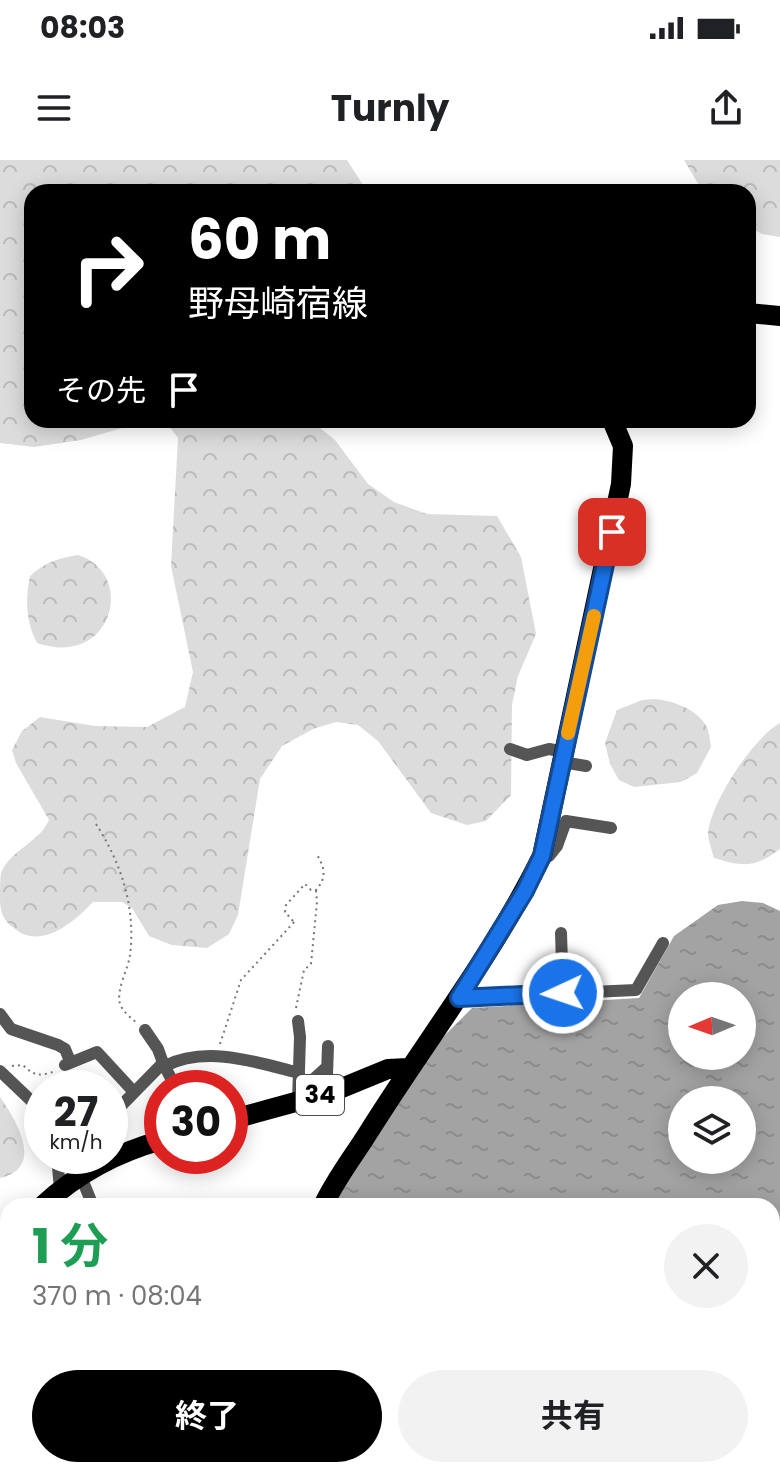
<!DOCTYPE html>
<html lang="ja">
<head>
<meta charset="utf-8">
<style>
	body { margin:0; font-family:Poppins,"Noto Sans JP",sans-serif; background:#f2f2f2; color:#202124; height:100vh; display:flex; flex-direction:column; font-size:30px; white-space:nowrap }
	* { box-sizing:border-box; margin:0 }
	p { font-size:26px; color:#757577 }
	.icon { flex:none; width:44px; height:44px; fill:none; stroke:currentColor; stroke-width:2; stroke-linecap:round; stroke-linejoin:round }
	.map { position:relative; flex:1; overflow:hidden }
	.panel { position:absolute; left:0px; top:1038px; width:780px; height:280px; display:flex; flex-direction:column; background:#fff; border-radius:24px 24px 0 0; box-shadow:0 4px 20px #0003 }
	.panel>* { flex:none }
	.guide { position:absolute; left:24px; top:24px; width:732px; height:244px; border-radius:24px; box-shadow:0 4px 20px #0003; background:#000; color:#fff; overflow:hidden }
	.needle { width:52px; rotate:268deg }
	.buttons { position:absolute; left:668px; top:822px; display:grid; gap:16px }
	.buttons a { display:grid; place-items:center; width:88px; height:88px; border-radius:50%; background:#fff; box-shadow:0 4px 20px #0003; font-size:40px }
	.speed { position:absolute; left:24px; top:910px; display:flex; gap:16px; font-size:40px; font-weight:700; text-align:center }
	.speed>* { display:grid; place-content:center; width:104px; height:104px; border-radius:50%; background:#fff; box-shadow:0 4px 20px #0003; line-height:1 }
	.speed small { font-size:20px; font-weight:400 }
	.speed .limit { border:12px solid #d22; background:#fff; color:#111 }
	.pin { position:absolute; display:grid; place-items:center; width:68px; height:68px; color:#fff; margin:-34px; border-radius:16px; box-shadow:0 4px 12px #0006 }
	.me { position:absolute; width:88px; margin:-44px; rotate:267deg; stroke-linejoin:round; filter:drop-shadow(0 0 6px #0008) }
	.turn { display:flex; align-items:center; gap:28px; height:168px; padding:0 32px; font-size:36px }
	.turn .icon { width:104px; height:104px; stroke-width:2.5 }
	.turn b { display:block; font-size:56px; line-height:68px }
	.then { display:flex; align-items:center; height:76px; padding:0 32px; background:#0003; gap:16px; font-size:30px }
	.round { display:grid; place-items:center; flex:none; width:84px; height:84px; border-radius:42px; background:#f2f2f2 }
	.headline { display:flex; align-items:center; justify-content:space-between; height:136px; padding:0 32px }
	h1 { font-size:48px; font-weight:700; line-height:60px; color:#1e9e55 }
	.button { display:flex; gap:16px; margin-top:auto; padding:16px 32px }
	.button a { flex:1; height:92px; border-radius:48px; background:#000; color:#fff; font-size:32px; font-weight:700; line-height:92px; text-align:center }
	.button a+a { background:#f2f2f2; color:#202124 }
	.status { display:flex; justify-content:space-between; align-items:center; height:56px; padding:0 40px; background:#fff; direction:ltr }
	.status svg { height:22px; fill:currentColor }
	header { display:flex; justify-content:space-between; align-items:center; height:104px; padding:0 32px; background:#fff; font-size:36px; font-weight:700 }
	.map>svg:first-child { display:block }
	.forest { fill:url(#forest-crowns) }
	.water { fill:url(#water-ripples); fill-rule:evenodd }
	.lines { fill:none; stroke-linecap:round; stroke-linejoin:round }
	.stream { stroke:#a3a3a3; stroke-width:3 }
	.path { stroke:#777; stroke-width:2; stroke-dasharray:2 4; stroke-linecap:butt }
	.minor { stroke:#555; stroke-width:12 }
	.tertiary { stroke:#555; stroke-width:16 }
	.primary { stroke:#000; stroke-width:20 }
	.route-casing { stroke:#114b97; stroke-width:20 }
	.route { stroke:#1a73e8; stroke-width:14 }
	.slow { stroke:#f59e0b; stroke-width:14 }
	.labels { text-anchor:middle; stroke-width:6; stroke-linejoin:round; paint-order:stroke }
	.shield { fill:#fff; stroke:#4c4c4c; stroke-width:2 }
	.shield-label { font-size:24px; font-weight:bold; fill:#000 }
</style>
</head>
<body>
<div class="status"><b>08:03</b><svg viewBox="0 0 49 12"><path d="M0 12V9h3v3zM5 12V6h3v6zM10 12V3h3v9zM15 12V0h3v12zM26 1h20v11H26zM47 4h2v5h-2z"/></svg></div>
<header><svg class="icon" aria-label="menu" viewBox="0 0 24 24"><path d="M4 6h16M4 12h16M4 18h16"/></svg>Turnly<svg class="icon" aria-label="share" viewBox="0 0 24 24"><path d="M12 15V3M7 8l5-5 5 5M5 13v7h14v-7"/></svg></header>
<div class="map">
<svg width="780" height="1318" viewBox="0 0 780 1318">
	<defs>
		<pattern id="forest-crowns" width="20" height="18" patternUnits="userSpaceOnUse" patternTransform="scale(2)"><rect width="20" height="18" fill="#dcdcdc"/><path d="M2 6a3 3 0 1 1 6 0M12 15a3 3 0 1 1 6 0" fill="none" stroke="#bbb"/></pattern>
		<pattern id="water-ripples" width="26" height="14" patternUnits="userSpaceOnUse" patternTransform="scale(2)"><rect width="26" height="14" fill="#a3a3a3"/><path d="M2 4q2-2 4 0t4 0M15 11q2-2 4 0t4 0" fill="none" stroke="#8b8b8b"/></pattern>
	</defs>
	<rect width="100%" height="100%" fill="#fff"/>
	<path class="forest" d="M 0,0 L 347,0 L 363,25 L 364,32 L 32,32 L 32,260 L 310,260 L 335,280 L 368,324 L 394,342 L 427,354 L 497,356 L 521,397 L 536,474 L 518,516 L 512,545 L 511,635 L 486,661 L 467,665 L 431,653 L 378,581 L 358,565 L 336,562 L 313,569 L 282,586 L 260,619 L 238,755 L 229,774 L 207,788 L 172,785 L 149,776 L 132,748 L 122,742 L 93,742 C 74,762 42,790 15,769 C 3,761 0,752 0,738 C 0,731 0,720 1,713 C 11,689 39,683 49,660 L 16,603 L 12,590 L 22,571 L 40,557 L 95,566 L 147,567 L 185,547 L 193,512 L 171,406 L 178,278 L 168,265 L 129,266 L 81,280 L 34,287 L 0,283 Z
		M 684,0 L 780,0 L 780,77 L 762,74 L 748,66 L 748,32 L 703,32 Z
		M 78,395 C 137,413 113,509 37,483 C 26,462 25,440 30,416 C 44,403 58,398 78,395 Z
		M 655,539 C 674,541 697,549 707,567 C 709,572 710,581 711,587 L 697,613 L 681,622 L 634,627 L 619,620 L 610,604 L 605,583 L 617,550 L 642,540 Z
		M 780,563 L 780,689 C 755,708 743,707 714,698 C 712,690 708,680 708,673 C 711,642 753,578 780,563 Z
		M 0,937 C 17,961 45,1008 0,1018 Z"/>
	<path class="water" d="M 742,741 L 763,743 L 780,751 L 780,1220 L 772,1220 L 772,1046 L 330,1046 L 427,893 L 472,848 L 639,838 L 674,776 L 718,745 ZM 682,836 L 742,836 L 742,896 L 682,896 ZM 682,940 L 742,940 L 742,1000 L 682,1000 Z"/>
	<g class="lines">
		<path class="stream" d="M 0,1154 L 8,1153
			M 571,1310 L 573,1318"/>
		<path class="path" d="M 96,664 C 121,703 136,747 130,795 C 128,810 116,829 120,844 C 123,852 131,858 137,863
			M 293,761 L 285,752 L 286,745 L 305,724 L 311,730 L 316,730 C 328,717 324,706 316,693
			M 296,848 L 304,810 L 311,804 L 317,742 L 316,730
			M 220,884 L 241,820 L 296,760
			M 12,906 L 23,905 C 35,917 40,916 56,911"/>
		<path class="minor" d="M 510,589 L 527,595 L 549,589 L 565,592
			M 562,602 L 586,606
			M 542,696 L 549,696 L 557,686 L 566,661 L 611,668
			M 561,773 L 563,833
			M 459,838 L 636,830 L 663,783
			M 0,854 L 11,869 L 58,885 L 65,889 L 70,901
			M 145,870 L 158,889 L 163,903
			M 328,886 L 327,915 L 332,932
			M 65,905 L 97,892 L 133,931
			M 165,906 C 206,885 256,902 299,913
			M 0,911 L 42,951
			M 306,938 L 305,927 L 327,907
			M 298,942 L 300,877 L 298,861
			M 110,957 L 163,903 L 176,928
			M 57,996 L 60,1029
			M 80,1014 L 93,1046
			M 0,1122 L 8,1120
			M 772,1226 L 780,1227
			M 335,1310 L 337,1318
			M 442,1310 L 444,1318
			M 500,1310 L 503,1318
			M 560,1310 L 563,1318
			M 587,1312 L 780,1314"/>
		<path class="tertiary" d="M 772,1269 L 780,1269"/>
		<path class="primary" d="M 748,153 L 780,156
			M 230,960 L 332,932 L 388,909 L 408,908
			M 42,1046 C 78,1013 116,993 162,980
			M 323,1046 C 335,1020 353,997 368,973 C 426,880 494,794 542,696 L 621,324 L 623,286 L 612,260
			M 0,1083 L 8,1078
			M 362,1310 L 369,1318
			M 214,1318 L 232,1310"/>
	</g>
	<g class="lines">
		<g class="route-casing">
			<path id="route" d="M 563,833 L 459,838 L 525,731 L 542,696 L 612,372"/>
		</g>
		<use href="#route" class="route"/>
		<path class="slow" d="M 568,573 L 594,456"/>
	</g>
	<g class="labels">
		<rect class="shield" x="296" y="915" width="48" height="40" rx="6"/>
		<g class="shield-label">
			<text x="320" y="943">34</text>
		</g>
	</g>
</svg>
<div class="buttons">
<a><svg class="needle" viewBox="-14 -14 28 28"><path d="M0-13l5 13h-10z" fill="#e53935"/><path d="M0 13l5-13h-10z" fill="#757577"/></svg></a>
<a><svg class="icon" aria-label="layers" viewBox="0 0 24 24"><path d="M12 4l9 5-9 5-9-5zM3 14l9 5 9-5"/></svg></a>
</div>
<div class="speed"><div>27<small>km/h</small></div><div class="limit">30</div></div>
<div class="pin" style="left:612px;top:372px;background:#d93025"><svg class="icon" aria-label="arrive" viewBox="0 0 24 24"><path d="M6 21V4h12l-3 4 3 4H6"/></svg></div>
<svg class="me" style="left:563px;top:833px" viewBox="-20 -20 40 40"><circle r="17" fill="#1a73e8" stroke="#fff" stroke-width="3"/><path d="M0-11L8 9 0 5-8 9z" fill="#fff"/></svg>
<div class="guide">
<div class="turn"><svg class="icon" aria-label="right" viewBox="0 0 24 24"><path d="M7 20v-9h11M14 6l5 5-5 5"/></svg><div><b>60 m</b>野母崎宿線</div></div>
<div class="then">その先<svg class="icon" aria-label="arrive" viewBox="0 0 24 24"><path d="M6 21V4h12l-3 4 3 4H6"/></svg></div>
</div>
<section class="panel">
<div class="headline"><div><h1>1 分</h1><p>370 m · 08:04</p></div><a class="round"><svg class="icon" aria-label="close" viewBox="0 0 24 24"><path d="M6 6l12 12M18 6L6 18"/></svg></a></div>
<div class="button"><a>終了</a><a>共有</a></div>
</section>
</div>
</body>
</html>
